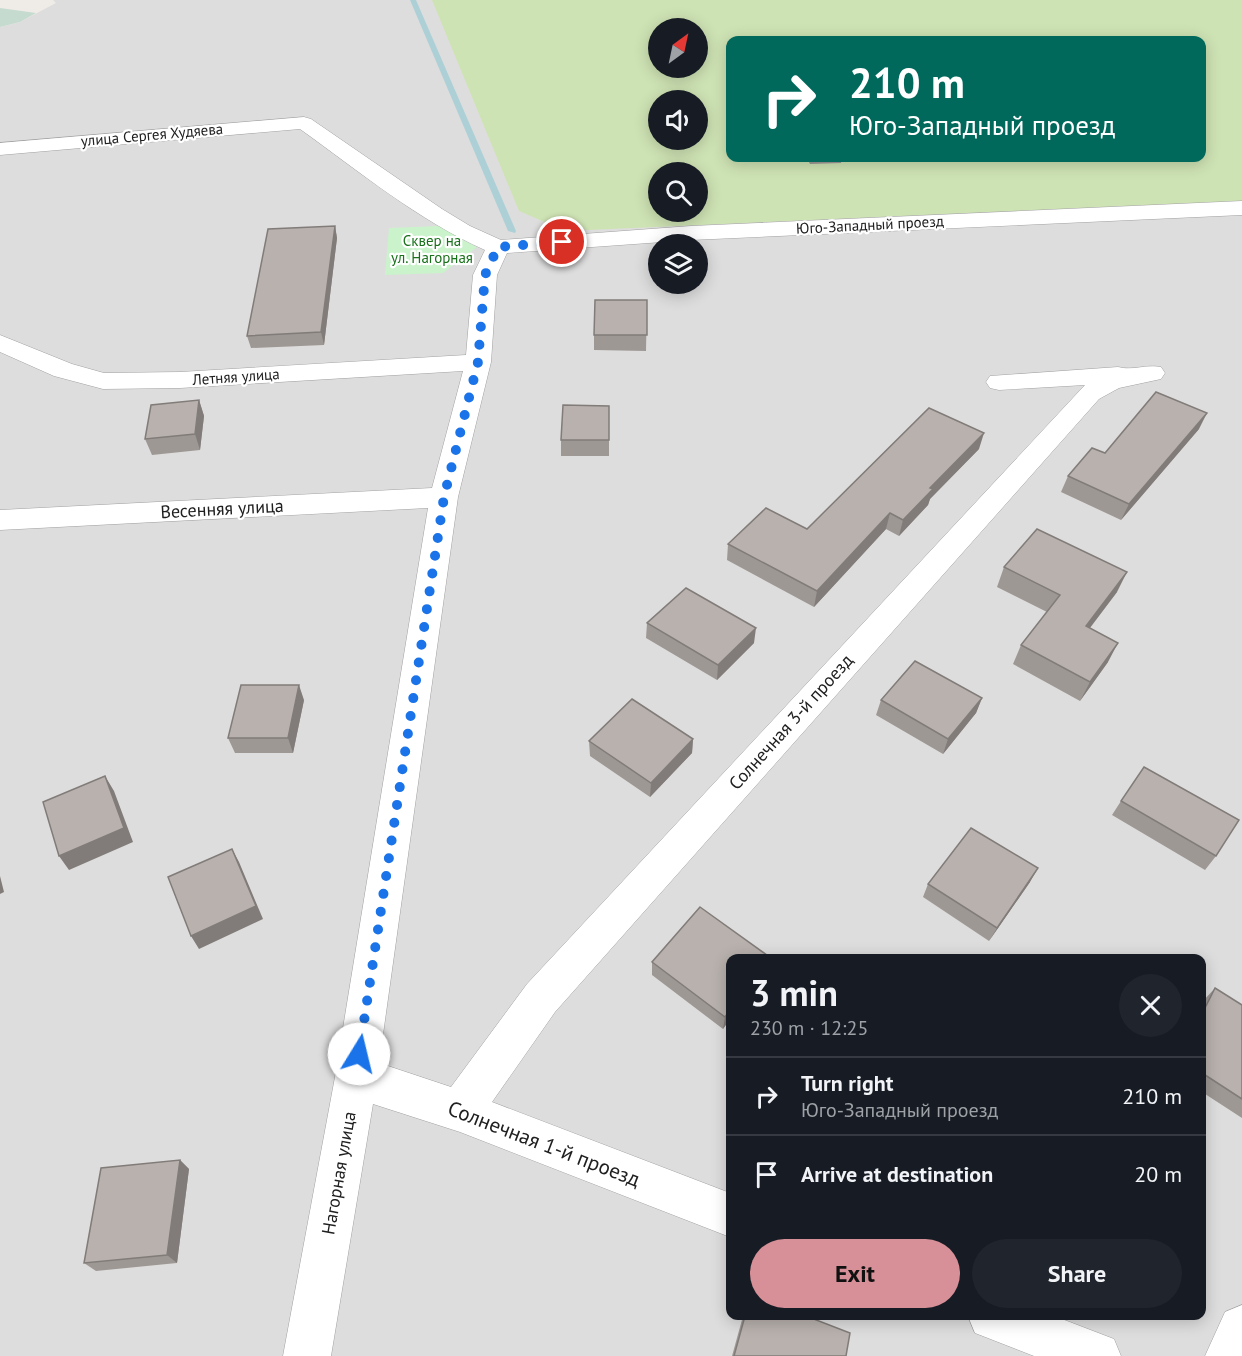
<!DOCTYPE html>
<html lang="en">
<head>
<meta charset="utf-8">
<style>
	body { margin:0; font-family:"PT Sans",sans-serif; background:#20242c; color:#f1f3f6; height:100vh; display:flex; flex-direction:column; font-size:22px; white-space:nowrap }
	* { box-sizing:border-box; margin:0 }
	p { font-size:20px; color:#9ea1a6 }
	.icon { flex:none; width:33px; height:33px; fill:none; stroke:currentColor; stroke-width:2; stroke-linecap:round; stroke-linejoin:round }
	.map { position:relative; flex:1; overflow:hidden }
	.details { position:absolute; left:726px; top:954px; width:480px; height:366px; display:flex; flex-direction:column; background:#171b24; border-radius:12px; box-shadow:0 3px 15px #0003 }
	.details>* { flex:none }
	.guide { position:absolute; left:726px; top:36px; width:480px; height:126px; border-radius:12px; box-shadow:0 3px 15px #0003; background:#00695c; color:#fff; overflow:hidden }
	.needle { width:39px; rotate:33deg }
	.fabs { position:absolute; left:648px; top:18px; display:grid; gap:12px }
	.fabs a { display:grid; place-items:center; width:60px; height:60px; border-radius:50%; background:#171b24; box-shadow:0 3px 15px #0003; font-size:30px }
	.pin { position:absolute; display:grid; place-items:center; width:51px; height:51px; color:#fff; margin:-26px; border:3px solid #fff; border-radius:50%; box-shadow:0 2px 6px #0007 }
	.me { position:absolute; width:66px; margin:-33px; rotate:9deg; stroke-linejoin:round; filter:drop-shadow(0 0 4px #0008) }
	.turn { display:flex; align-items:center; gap:21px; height:126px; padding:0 24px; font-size:27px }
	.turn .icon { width:78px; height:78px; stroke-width:2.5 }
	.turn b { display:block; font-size:42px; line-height:51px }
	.round { display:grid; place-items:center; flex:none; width:63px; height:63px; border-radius:32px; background:#20242c }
	.summary { display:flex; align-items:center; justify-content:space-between; height:102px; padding:0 24px }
	h1 { font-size:36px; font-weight:800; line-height:45px }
	.button { display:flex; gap:12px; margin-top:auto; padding:12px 24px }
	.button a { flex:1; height:69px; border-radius:36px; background:#d79097; color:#111; font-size:24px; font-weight:800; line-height:69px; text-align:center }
	.button a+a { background:#20242c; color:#f1f3f6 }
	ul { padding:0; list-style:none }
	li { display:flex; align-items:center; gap:18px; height:78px; padding:0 24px; border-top:2px solid #363941 }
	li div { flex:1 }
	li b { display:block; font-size:22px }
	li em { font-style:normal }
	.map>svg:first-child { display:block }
	.residential { fill:#dedddd; fill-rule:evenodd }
	.grass { fill:#cee3b4; fill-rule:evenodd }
	.wetland { fill:#c6dbd0 }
	.park { fill:#caf3cb }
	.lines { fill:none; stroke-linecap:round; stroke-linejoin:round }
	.stream { fill:#add0d7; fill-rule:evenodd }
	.street-casing { stroke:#a1a1a1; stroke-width:1 }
	.street { fill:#fff; fill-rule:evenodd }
	.wall { fill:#9e9895 }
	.shaded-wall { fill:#817c79 }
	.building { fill:#b8b1ad; stroke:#817c79; stroke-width:1.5 }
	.route { stroke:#1a73e8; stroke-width:10; stroke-dasharray:0 18 }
	.labels { text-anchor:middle; stroke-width:4.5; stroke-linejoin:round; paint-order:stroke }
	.far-street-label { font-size:15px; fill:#202020; stroke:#fff }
	.far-park-label { font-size:15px; fill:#19721b; stroke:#fff }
	.street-label { font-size:18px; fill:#202020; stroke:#fff }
	.near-street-label { font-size:21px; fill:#202020; stroke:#fff }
</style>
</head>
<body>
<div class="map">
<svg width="1242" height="1356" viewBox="0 0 1242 1356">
	<rect width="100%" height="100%" fill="#efece7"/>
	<path class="residential" d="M 53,0 L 1242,0 L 1242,1356 L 0,1356 L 0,27 L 20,22 L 56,3 ZM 658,28 L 698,28 L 698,68 L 658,68 ZM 730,40 L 1202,40 L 1202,158 L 730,158 ZM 658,100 L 698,100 L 698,140 L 658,140 ZM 658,172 L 698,172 L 698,212 L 658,212 ZM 658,244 L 698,244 L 698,284 L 658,284 ZM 730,958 L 1202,958 L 1202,1316 L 730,1316 Z"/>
	<path class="grass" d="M 432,0 L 1242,0 L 1242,201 L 588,230 L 556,227 L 519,211 ZM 658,28 L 698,28 L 698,68 L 658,68 ZM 730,40 L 1202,40 L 1202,158 L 730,158 ZM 658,100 L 698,100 L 698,140 L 658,140 ZM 658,172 L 698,172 L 698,212 L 658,212 Z"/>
	<path class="wetland" d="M 0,8 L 36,13 L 20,22 L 0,27 Z"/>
	<path class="park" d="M 439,226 L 477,247 L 443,273 L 385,275 L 389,228 Z"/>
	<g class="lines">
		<path class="stream" d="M 410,0 L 416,0 L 516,231 L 515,233 L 508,231 Z"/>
		<g class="street-casing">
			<path id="street" d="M 304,117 L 311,119 L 442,209 L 470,226 L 501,240 L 691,226 L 1242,201 L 1242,215 L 691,240 L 507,253 L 497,275 L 491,362 L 458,497 L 379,1063 L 451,1087 L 527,984 L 1085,385 L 999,390 L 990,388 L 986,382 L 990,376 L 1118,367 C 1133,371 1146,364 1161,367 L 1165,373 L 1161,379 L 1119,388 L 1099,399 L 555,1012 L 492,1102 L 730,1193 L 730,1237 L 460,1132 L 373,1104 L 331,1356 L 283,1356 L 335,1077 L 428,508 L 0,530 L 0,510 L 432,488 L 463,371 L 180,388 L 103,389 L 54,376 L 0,352 L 0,335 L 72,364 L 104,373 L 180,372 L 466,355 L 473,275 L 485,250 C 418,220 360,172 300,129 L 0,155 L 0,143 Z
				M 1242,1305 L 1242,1356 L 1205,1356 L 1225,1312 Z
				M 968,1316 L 1054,1316 L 1114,1339 L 1121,1356 L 1034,1356 L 975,1333 Z"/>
		</g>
		<use href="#street" class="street"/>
	</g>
	<path class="wall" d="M 807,158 L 842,158 L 841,163 L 810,164 Z
		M 335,226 L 337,238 L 324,345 L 251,348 L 247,336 Z
		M 647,300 L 646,351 L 594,350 L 594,335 Z
		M 199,400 L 204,416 L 200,450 L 152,455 L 145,439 Z
		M 609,406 L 609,456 L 561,456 L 561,440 Z
		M 1199,429 L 1121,520 L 1061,492 L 1068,476 L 1105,453 Z
		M 979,449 L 930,499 L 928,505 L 899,536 L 886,529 L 814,607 L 727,560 L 728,544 L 807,529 Z
		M 1004,567 L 1117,592 L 1090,628 L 1108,662 L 1080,701 L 1013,664 L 1021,645 L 1047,612 L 997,587 Z
		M 647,623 L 754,643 L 717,680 L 646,638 Z
		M 982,698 L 976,713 L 943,754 L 876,715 L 881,700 Z
		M 304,700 L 293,753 L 235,753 L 228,738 Z
		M 693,739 L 692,753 L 650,797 L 590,756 L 589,741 Z
		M 1121,801 L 1216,856 L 1205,870 L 1112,815 Z
		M 1030,882 L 989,941 L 923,897 L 928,884 Z
		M 652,962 L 730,1019 L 723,1029 L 652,975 Z
		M 1215,988 L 1242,1005 L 1242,1118 L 1202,1092 L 1202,1004 L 1203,1001 Z
		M 180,1160 L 189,1169 L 177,1263 L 96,1271 L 84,1263 Z
		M 743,1316 L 806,1316 L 846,1356 L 732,1356 Z"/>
	<path class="shaded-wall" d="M 335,226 L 337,238 L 324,345 L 321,332 Z
		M 199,400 L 204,416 L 200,450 L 195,434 Z
		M 1207,413 L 1199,429 L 1121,520 L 1129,504 Z
		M 984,433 L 979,449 L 930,499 L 928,505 L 899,536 L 903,520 L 930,488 Z
		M 890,513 L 886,529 L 814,607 L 817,591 Z
		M 1127,572 L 1117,592 L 1076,646 L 1086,626 Z
		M 756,628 L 754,643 L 717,680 L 718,665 Z
		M 1118,643 L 1108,662 L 1080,701 L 1090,682 Z
		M 299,685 L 304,700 L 293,753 L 288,738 Z
		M 982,698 L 976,713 L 943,754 L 948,739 Z
		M 693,739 L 692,753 L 650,797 L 651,783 Z
		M 105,776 L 114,791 L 133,842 L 69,870 L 59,856 Z
		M 232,849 L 239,862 L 263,919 L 199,949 L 191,936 Z
		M 1038,868 L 1030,882 L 989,941 L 997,928 Z
		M 0,876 L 4,892 L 0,894 Z
		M 730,1010 L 730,1019 L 723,1029 L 725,1017 Z
		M 180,1160 L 189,1169 L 177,1263 L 167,1255 Z"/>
	<path class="building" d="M 335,226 L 321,332 L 247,336 L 268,229 Z
		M 595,300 L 647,300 L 647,335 L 594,335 Z
		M 1156,392 L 1207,413 L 1129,504 L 1068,476 L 1092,448 L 1105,453 Z
		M 199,400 L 195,434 L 145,439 L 151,405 Z
		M 563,405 L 609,406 L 609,440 L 561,440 Z
		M 929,408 L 984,433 L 930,488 L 933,489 L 903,520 L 890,513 L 817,591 L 728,544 L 766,508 L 807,529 Z
		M 1037,529 L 1127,572 L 1086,626 L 1118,643 L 1090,682 L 1021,645 L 1060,595 L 1004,567 Z
		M 686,588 L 756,628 L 718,665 L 647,623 Z
		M 915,661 L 982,698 L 948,739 L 881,700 Z
		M 241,685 L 299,685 L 288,738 L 228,738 Z
		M 632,699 L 693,739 L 651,783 L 589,741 Z
		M 1144,767 L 1239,820 L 1216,856 L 1121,801 Z
		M 105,776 L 124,828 L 59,856 L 43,802 Z
		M 971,828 L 1038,868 L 997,928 L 928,884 Z
		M 232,849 L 256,906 L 191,936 L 168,877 Z
		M 700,907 L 771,958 L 730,958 L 730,1010 L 725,1017 L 652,962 Z
		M 1215,988 L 1242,1005 L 1242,1099 L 1202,1073 L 1202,1014 Z
		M 180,1160 L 167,1255 L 84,1263 L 101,1168 Z
		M 745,1316 L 806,1316 L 850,1333 L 846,1356 L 734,1356 Z"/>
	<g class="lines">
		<path class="route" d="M 359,1054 L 444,497 L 478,362 L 485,275 L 498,247 L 562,242"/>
	</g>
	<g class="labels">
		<g class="far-street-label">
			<text transform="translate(152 135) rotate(-5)" y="5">улица Сергея Худяева</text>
			<text transform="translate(870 225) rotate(-3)" y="5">Юго-Западный проезд</text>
			<text transform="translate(236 377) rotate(-4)" y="5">Летняя улица</text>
		</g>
		<g class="far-park-label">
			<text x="432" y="246">Сквер на<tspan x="432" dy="17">ул. Нагорная</tspan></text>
		</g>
		<g class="street-label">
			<text transform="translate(222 509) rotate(-3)" y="6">Весенняя улица</text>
			<text transform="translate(791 722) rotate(-48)" y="6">Солнечная 3-й проезд</text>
			<text transform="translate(339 1173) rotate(-80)" y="6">Нагорная улица</text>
		</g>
		<g class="near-street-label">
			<text transform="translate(544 1144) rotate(21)" y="7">Солнечная 1-й проезд</text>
		</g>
	</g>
</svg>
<div class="fabs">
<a><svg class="needle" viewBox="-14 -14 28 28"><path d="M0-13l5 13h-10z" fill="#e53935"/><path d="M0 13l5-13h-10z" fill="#9ea1a6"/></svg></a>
<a><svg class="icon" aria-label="sound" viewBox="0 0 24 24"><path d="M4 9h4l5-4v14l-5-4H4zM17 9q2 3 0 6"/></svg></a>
<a><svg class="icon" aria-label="search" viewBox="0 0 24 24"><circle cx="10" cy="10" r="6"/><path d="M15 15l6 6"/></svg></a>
<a><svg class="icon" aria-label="layers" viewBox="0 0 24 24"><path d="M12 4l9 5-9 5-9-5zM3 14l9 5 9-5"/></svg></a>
</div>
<div class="pin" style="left:562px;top:242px;background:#d93025"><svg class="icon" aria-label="arrive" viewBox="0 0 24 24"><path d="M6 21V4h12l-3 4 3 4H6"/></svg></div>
<svg class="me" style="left:359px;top:1054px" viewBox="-20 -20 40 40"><circle r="19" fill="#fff"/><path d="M0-13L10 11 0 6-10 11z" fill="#1a73e8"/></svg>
<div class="guide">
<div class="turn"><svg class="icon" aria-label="right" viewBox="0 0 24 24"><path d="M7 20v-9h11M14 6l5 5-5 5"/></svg><div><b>210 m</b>Юго-Западный проезд</div></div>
</div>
<section class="details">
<div class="summary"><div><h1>3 min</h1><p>230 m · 12:25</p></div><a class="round"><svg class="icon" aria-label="close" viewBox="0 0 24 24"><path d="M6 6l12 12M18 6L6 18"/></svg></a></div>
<ul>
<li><svg class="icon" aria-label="right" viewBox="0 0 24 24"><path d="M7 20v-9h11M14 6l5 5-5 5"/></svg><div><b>Turn right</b><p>Юго-Западный проезд</p></div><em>210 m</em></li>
<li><svg class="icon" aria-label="arrive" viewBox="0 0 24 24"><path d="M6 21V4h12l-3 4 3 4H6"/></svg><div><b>Arrive at destination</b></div><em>20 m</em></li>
</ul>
<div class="button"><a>Exit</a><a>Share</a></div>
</section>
</div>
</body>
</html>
